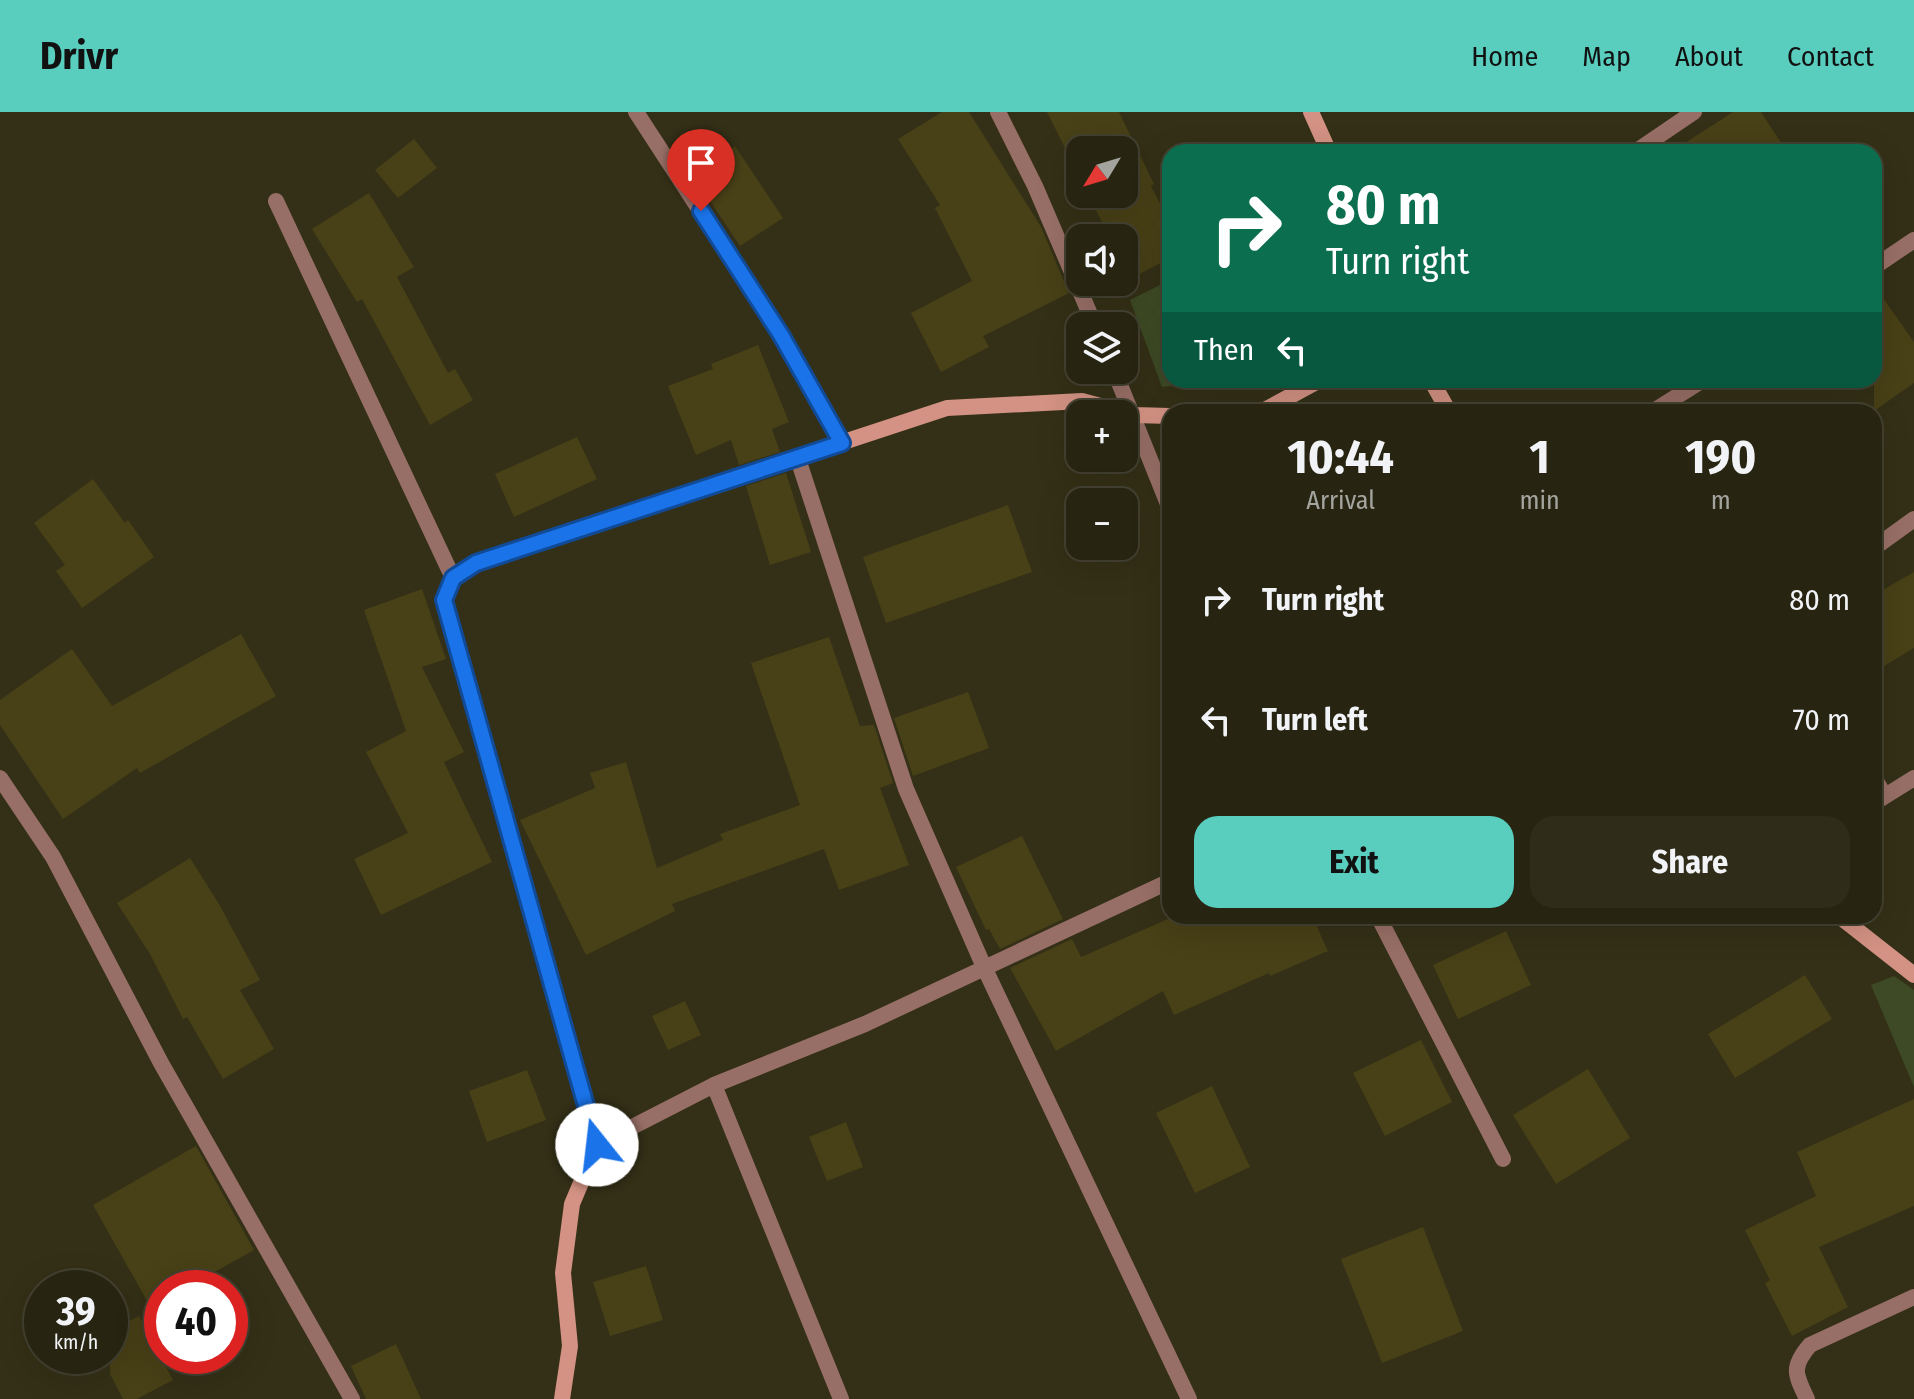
<!DOCTYPE html>
<html lang="en">
<head>
<meta charset="utf-8">
<style>
	body { margin:0; font-family:"Fira Sans Condensed",sans-serif; background:#2f2c1a; color:#f1f3f6; height:100vh; display:flex; flex-direction:column; font-size:30px; white-space:nowrap }
	* { box-sizing:border-box; margin:0 }
	p { font-size:26px; color:#a4a49f }
	.icon { flex:none; width:44px; height:44px; fill:none; stroke:currentColor; stroke-width:2; stroke-linecap:round; stroke-linejoin:round }
	.map { position:relative; flex:1; overflow:hidden }
	.details { position:absolute; left:1162px; top:292px; width:720px; height:520px; display:flex; flex-direction:column; background:#272411; border-radius:24px; box-shadow:0 8px 32px #0002,0 0 0 2px #434131 }
	.details>* { flex:none }
	.top-card { position:absolute; left:1162px; top:32px; width:720px; height:244px; border-radius:24px; box-shadow:0 8px 32px #0002,0 0 0 2px #434131; background:#0b6e4f; color:#fff; overflow:hidden }
	.needle { width:52px; rotate:232deg }
	.fabs { position:absolute; left:1066px; top:24px; display:grid; gap:16px }
	.fabs a { display:grid; place-items:center; width:72px; height:72px; border-radius:16px; background:#272411; box-shadow:0 8px 32px #0002,0 0 0 2px #434131; font-size:40px }
	.speed { position:absolute; left:24px; top:1158px; display:flex; gap:16px; font-size:40px; font-weight:700; text-align:center }
	.speed>* { display:grid; place-content:center; width:104px; height:104px; border-radius:50%; background:#272411; box-shadow:0 8px 32px #0002,0 0 0 2px #434131; line-height:1 }
	.speed small { font-size:20px; font-weight:400 }
	.speed .limit { border:12px solid #d22; background:#fff; color:#111 }
	.pin { position:absolute; display:grid; place-items:center; width:68px; height:68px; color:#fff; margin:-82px -34px; border-radius:50% 50% 50% 0; rotate:-45deg; box-shadow:0 0 8px #0007 }
	.pin .icon { rotate:45deg }
	.me { position:absolute; width:88px; margin:-44px; rotate:344deg; stroke-linejoin:round; filter:drop-shadow(0 0 6px #0008) }
	.turn { display:flex; align-items:center; gap:28px; height:168px; padding:0 32px; font-size:36px }
	.turn .icon { width:104px; height:104px; stroke-width:2.5 }
	.turn b { display:block; font-size:56px; line-height:68px }
	.then { display:flex; align-items:center; height:76px; padding:0 32px; background:#0003; gap:16px; font-size:30px }
	.eta { display:flex; justify-content:space-evenly; align-items:center; height:136px; text-align:center }
	.eta b { font-size:48px; font-weight:700; line-height:56px }
	.button { display:flex; gap:16px; margin-top:auto; padding:16px 32px }
	.button a { flex:1; height:92px; border-radius:24px; background:#59cebf; color:#111; font-size:32px; font-weight:700; line-height:92px; text-align:center }
	.button a+a { background:#2f2c1a; color:#f1f3f6 }
	ul { padding:0; list-style:none }
	li { display:flex; align-items:center; gap:24px; height:120px; padding:0 32px }
	li div { flex:1 }
	li b { display:block; font-size:30px }
	li em { font-style:normal }
	header { display:flex; align-items:center; gap:48px; box-sizing:border-box; height:112px; padding:0 40px; background:#59cebf; color:#111 }
	header strong { font-size:38px }
	nav { display:flex; gap:44px; margin-inline-start:auto; font-size:28px }
	.map>svg:first-child { display:block }
	.green { fill:#3e4a25 }
	.building { fill:#484016 }
	.lines { fill:none; stroke-linecap:round; stroke-linejoin:round }
	.street { stroke:#986f66; stroke-width:16 }
	.secondary { stroke:#d39283; stroke-width:16 }
	.route-casing { stroke:#114b97; stroke-width:20 }
	.route { stroke:#1a73e8; stroke-width:14 }
</style>
</head>
<body>
<header>
<strong>Drivr</strong>
<nav><a>Home</a><a>Map</a><a>About</a><a>Contact</a></nav>
</header>
<div class="map">
<svg width="1914" height="1287" viewBox="0 0 1914 1287">
	<rect width="100%" height="100%" fill="#343017"/>
	<path class="green" d="M 1170,168 L 1170,268 L 1216,268 L 1162,275 L 1130,188 Z
		M 1894,864 L 1914,878 L 1914,975 L 1871,873 Z"/>
	<path class="building" d="M 942,0 L 969,0 L 1041,115 L 1069,181 L 983,224 L 989,235 L 941,260 L 911,201 L 972,169 L 935,96 L 940,93 L 898,27 Z
		M 1047,0 L 1119,0 L 1154,72 L 1151,74 L 1170,111 L 1170,146 L 1130,167 L 1124,154 L 1124,126 L 1110,126 L 1088,82 L 1124,82 L 1124,38 L 1080,38 L 1080,66 Z
		M 1733,0 L 1761,0 L 1787,40 L 1671,40 Z
		M 414,27 L 437,56 L 398,86 L 375,58 Z
		M 735,34 L 783,106 L 740,134 L 692,62 Z
		M 369,81 L 414,155 L 397,165 L 448,261 L 455,257 L 473,288 L 430,313 L 362,187 L 357,190 L 312,117 Z
		M 1874,173 L 1914,230 L 1914,271 L 1874,299 Z
		M 758,233 L 789,310 L 772,317 L 780,340 L 739,353 L 731,328 L 696,343 L 668,274 L 713,257 L 711,252 Z
		M 577,325 L 597,367 L 514,405 L 495,362 Z
		M 786,361 L 811,440 L 770,453 L 746,374 Z
		M 93,367 L 125,411 L 128,408 L 154,445 L 82,496 L 56,459 L 65,453 L 34,411 Z
		M 1008,393 L 1032,460 L 886,511 L 863,445 Z
		M 1914,460 L 1914,536 L 1874,560 L 1874,483 Z
		M 422,477 L 446,547 L 422,555 L 464,640 L 444,650 L 492,750 L 381,803 L 354,747 L 408,721 L 366,640 L 406,619 L 364,498 Z
		M 241,522 L 276,584 L 140,661 L 137,656 L 63,707 L 0,613 L 0,588 L 72,537 L 112,594 Z
		M 829,525 L 860,614 L 874,613 L 893,671 L 880,676 L 909,753 L 839,778 L 824,737 L 672,792 L 675,799 L 586,843 L 520,708 L 595,676 L 590,661 L 626,650 L 657,756 L 723,728 L 720,722 L 800,693 L 751,551 Z
		M 968,580 L 989,636 L 913,664 L 894,606 Z
		M 1022,724 L 1063,807 L 1000,837 L 989,817 L 986,818 L 956,755 Z
		M 190,746 L 219,792 L 260,868 L 240,878 L 274,937 L 223,967 L 187,905 L 183,907 L 150,842 L 117,791 Z
		M 1175,804 L 1312,804 L 1328,839 L 1270,864 L 1269,861 L 1174,903 L 1163,879 L 1056,939 L 1010,856 L 1072,827 L 1081,845 Z
		M 1506,819 L 1531,873 L 1458,907 L 1433,853 Z
		M 1805,863 L 1832,907 L 1735,966 L 1708,922 Z
		M 685,889 L 701,923 L 668,938 L 652,904 Z
		M 1421,928 L 1452,990 L 1385,1024 L 1353,961 Z
		M 1588,957 L 1630,1026 L 1556,1072 L 1513,1003 Z
		M 527,958 L 546,1008 L 487,1030 L 469,979 Z
		M 1212,974 L 1250,1055 L 1195,1081 L 1156,1001 Z
		M 1914,987 L 1914,1094 L 1819,1135 L 1848,1195 L 1792,1224 L 1765,1171 L 1770,1168 L 1745,1118 L 1816,1084 L 1797,1040 Z
		M 846,1010 L 863,1055 L 827,1069 L 809,1025 Z
		M 196,1034 L 254,1138 L 186,1176 L 162,1176 L 162,1190 L 151,1196 L 93,1093 Z
		M 1423,1115 L 1463,1219 L 1382,1251 L 1341,1147 Z
		M 646,1154 L 663,1208 L 610,1224 L 593,1170 Z
		M 139,1204 L 173,1268 L 137,1287 L 123,1287 L 110,1262 L 110,1219 Z
		M 396,1232 L 421,1287 L 366,1287 L 351,1254 Z"/>
	<g class="lines">
		<path class="street" d="M 636,0 L 781,223 L 842,331
			M 998,0 L 1035,74 L 1095,214
			M 1635,40 L 1694,0
			M 276,89 L 453,466
			M 1874,155 L 1914,128
			M 1114,258 L 1170,397
			M 1652,300 L 1703,268
			M 797,344 L 906,677 L 984,855 L 1189,1287
			M 1874,436 L 1914,407
			M 0,666 L 53,745 L 161,951 L 352,1287
			M 1874,666 L 1885,684
			M 1874,691 L 1914,666
			M 1378,804 L 1503,1047
			M 714,973 L 841,1287
			M 597,1033 L 714,973 L 865,912 L 1170,769
			M 1807,1287 C 1795,1262 1791,1255 1810,1233 L 1914,1185"/>
		<path class="secondary" d="M 1311,0 L 1329,40
			M 1431,268 L 1449,300
			M 1261,300 L 1320,268
			M 1839,804 L 1914,863
			M 562,1287 L 570,1234 L 563,1161 L 572,1092 L 597,1033 L 444,488 L 453,466 L 476,451 L 947,296 L 1082,289 L 1134,303 L 1170,304"/>
	</g>
	<g class="lines">
		<g class="route-casing">
			<path id="route" d="M 597,1033 L 444,488 L 453,466 L 476,451 L 842,331 L 781,223 L 701,99"/>
		</g>
		<use href="#route" class="route"/>
	</g>
</svg>
<div class="fabs">
<a><svg class="needle" viewBox="-14 -14 28 28"><path d="M0-13l5 13h-10z" fill="#e53935"/><path d="M0 13l5-13h-10z" fill="#a4a49f"/></svg></a>
<a><svg class="icon" aria-label="sound" viewBox="0 0 24 24"><path d="M4 9h4l5-4v14l-5-4H4zM17 9q2 3 0 6"/></svg></a>
<a><svg class="icon" aria-label="layers" viewBox="0 0 24 24"><path d="M12 4l9 5-9 5-9-5zM3 14l9 5 9-5"/></svg></a>
<a>+</a>
<a>−</a>
</div>
<div class="speed"><div>39<small>km/h</small></div><div class="limit">40</div></div>
<div class="pin" style="left:701px;top:99px;background:#d93025"><svg class="icon" aria-label="arrive" viewBox="0 0 24 24"><path d="M6 21V4h12l-3 4 3 4H6"/></svg></div>
<svg class="me" style="left:597px;top:1033px" viewBox="-20 -20 40 40"><circle r="19" fill="#fff"/><path d="M0-13L10 11 0 6-10 11z" fill="#1a73e8"/></svg>
<div class="top-card">
<div class="turn"><svg class="icon" aria-label="right" viewBox="0 0 24 24"><path d="M7 20v-9h11M14 6l5 5-5 5"/></svg><div><b>80 m</b>Turn right</div></div>
<div class="then">Then<svg class="icon" aria-label="left" viewBox="0 0 24 24"><path d="M17 20v-9H6M10 6l-5 5 5 5"/></svg></div>
</div>
<section class="details">
<div class="eta">
<div><b>10:44</b><p>Arrival</p></div>
<div><b>1</b><p>min</p></div>
<div><b>190</b><p>m</p></div>
</div>
<ul>
<li><svg class="icon" aria-label="right" viewBox="0 0 24 24"><path d="M7 20v-9h11M14 6l5 5-5 5"/></svg><div><b>Turn right</b></div><em>80 m</em></li>
<li><svg class="icon" aria-label="left" viewBox="0 0 24 24"><path d="M17 20v-9H6M10 6l-5 5 5 5"/></svg><div><b>Turn left</b></div><em>70 m</em></li>
</ul>
<div class="button"><a>Exit</a><a>Share</a></div>
</section>
</div>
</body>
</html>
